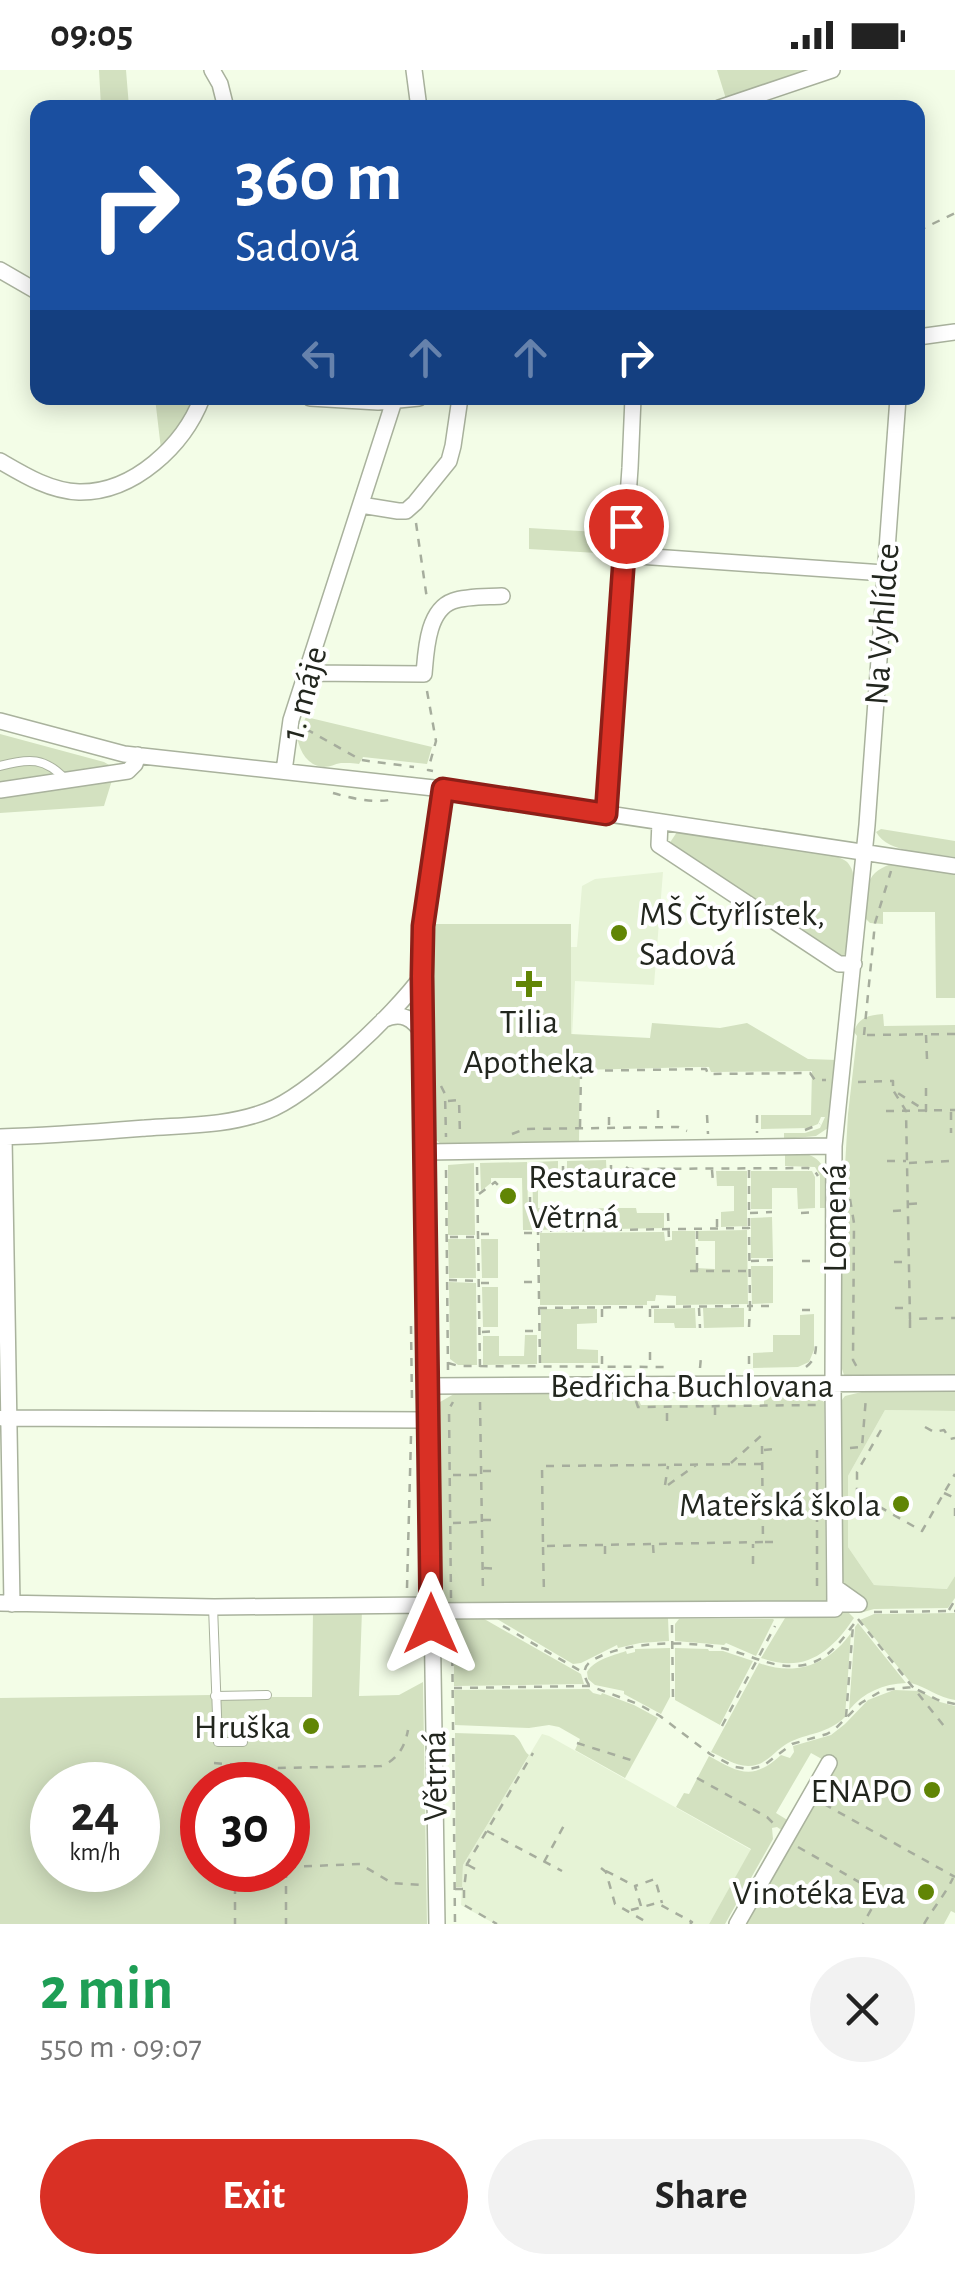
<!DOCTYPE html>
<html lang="en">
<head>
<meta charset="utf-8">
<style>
	body { margin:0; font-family:"Alegreya Sans",sans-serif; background:#f2f2f2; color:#222; height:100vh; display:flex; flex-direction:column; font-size:38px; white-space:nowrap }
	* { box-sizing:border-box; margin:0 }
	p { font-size:32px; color:#767676 }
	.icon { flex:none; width:55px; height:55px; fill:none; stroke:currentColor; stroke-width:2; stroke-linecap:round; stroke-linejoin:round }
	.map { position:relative; height:1854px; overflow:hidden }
	.drawer { display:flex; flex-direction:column; background:#fff; flex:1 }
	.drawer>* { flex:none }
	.top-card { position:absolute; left:30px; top:30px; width:895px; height:305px; border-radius:20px; box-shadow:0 5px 25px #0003; background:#1a4fa0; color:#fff; overflow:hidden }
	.speed { position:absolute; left:30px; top:1692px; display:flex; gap:20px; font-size:50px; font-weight:700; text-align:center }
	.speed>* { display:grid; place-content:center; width:130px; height:130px; border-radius:50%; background:#fff; box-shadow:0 5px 25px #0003; line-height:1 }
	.speed small { font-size:25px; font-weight:400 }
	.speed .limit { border:15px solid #d22; background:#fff; color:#111 }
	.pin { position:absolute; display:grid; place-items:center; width:85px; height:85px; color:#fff; margin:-42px; border:5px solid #fff; border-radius:50%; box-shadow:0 2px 10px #0007 }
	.me { position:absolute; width:110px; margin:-55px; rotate:0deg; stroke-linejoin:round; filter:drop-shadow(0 0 8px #0008) }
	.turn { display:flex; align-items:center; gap:35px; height:210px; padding:0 40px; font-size:45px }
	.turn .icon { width:130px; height:130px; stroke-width:2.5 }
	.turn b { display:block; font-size:70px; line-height:85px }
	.lanes { display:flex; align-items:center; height:95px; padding:0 40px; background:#0003; justify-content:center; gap:50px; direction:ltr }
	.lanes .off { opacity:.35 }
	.round { display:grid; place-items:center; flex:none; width:105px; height:105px; border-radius:52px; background:#f2f2f2 }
	.head { display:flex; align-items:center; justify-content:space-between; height:170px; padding:0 40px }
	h1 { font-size:60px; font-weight:700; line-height:75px; color:#1e9e55 }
	.button { display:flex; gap:20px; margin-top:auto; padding:20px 40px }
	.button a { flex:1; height:115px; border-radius:60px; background:#d93025; color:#fff; font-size:40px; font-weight:700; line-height:115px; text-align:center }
	.button a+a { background:#f2f2f2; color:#222 }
	.status { display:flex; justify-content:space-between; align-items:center; height:70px; padding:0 50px; background:#fff; direction:ltr }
	.status svg { height:28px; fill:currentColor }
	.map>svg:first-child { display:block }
	.built { fill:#e6f3d6 }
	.green { fill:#d3e1c0; fill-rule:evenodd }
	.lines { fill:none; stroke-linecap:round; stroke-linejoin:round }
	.service-casing { stroke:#a9b29d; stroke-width:10 }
	.minor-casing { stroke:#a9b29d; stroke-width:18 }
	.path { stroke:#a6ad9d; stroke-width:2.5; stroke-dasharray:8 8; stroke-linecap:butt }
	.service { stroke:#fff; stroke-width:8 }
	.minor { stroke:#fff; stroke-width:15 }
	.route-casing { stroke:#8d1f18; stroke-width:25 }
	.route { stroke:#d93025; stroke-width:18 }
	.poi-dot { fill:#618505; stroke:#fff; stroke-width:4 }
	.labels { text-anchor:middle; stroke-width:8; stroke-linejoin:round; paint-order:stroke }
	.street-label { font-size:35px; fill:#22261e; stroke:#fff }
	.poi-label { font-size:35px; fill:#22261e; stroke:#fff; text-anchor:end }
</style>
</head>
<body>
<div class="status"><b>09:05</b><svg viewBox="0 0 49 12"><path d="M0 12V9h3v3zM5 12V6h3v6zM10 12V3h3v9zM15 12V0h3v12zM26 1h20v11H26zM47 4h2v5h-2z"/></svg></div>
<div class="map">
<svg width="955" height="1854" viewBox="0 0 955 1854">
	<rect width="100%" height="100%" fill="#f3fde7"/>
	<path class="built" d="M 663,802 L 654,915 L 575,911 L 571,985 L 431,878 L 577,877 L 582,816 L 595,809 Z
		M 885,1340 L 955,1341 L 955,1506 L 948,1519 L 874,1515 L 848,1477 L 848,1406 Z
		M 542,1664 L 549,1666 L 751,1780 L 709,1854 L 495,1854 L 461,1835 L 463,1795 Z"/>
	<path class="green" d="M 99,0 L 126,0 L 129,37 L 101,37 Z
		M 717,0 L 815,0 L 727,32 Z
		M 155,328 L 194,328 L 191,344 L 161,379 Z
		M 529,458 L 615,463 L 614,484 L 529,479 Z
		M 306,647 L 432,677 L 427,694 L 363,687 L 359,694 C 356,693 344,693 341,693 C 334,694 331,697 324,697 C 304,696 297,675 296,658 L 300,659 Z
		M 0,664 L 104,692 L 116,699 L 0,716 Z
		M 113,707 L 104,736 L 0,743 L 0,722 Z
		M 881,759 L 955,771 L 955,787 C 932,783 888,784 876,762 Z
		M 677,762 L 836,786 C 842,789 847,790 850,796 C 861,813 851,862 849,883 L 841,886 L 669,774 Z
		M 891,794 L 955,803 L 955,928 L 936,928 L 935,842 L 883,842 L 883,854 L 870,853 L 866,849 C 867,822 862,804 891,794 Z
		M 425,854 L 571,854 L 571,964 L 650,968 L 652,953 L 720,958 L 747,953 L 808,989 L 837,990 L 828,1058 L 816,1066 L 784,1069 L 784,1063 L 805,1063 L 820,1058 L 825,1047 L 821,1047 L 818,1054 L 808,1058 L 761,1059 L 761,1045 L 811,1045 L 812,1001 L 711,1002 L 709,997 L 699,997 L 580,1000 L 579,1071 L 442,1075 L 431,1066 Z
		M 883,944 L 884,956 L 955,955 L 955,1312 L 847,1314 L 842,1299 L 842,1149 L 848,1044 L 857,966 L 854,962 C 858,947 870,945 883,944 Z
		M 801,1083 C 832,1088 826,1114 826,1138 L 820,1138 L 820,1106 L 815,1097 L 785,1096 L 785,1084 Z
		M 606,1090 L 607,1112 L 567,1113 L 567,1091 Z
		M 558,1091 L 558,1113 L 538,1113 L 538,1138 L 559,1139 L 559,1159 L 540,1160 L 540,1144 L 533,1137 L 532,1092 Z
		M 527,1092 L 528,1138 L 536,1147 L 536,1160 L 523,1160 L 522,1108 L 491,1108 L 491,1113 L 481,1121 L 480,1093 Z
		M 474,1093 L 475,1165 L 448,1165 L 448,1095 Z
		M 716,1101 L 747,1101 L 747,1156 L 721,1157 L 721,1142 L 734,1141 L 734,1116 L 717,1116 Z
		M 751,1101 L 812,1101 L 815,1107 L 815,1138 L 798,1139 L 797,1118 L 772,1118 L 772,1139 L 751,1139 Z
		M 608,1138 L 608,1159 L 567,1159 L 567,1139 Z
		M 616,1138 L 636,1138 L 637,1143 L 664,1143 L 664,1158 L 616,1159 Z
		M 772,1147 L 773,1188 L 751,1188 L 751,1148 Z
		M 747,1160 L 748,1234 L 676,1235 L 676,1226 L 656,1225 L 655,1231 L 647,1231 L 647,1235 L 540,1235 L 540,1163 L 664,1162 L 665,1171 L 672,1170 L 672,1161 L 695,1161 L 696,1198 L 715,1199 L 715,1171 L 698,1171 L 698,1161 Z
		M 448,1169 L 475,1169 L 476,1208 L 449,1208 Z
		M 481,1169 L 498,1169 L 498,1208 L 482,1208 Z
		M 751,1196 L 773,1196 L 773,1233 L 752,1234 Z
		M 449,1212 L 476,1213 L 477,1295 L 458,1295 L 450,1289 Z
		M 482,1217 L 498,1217 L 498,1257 L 483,1257 Z
		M 695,1238 L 696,1258 L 675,1258 L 674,1253 L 654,1253 L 654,1239 Z
		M 703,1238 L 744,1238 L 744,1257 L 704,1258 Z
		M 541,1239 L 597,1239 L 597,1253 L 577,1254 L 577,1279 L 598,1280 L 598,1293 L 541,1293 Z
		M 814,1244 L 814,1280 L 809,1292 L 798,1297 L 753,1298 L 753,1283 L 773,1282 L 773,1265 L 800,1265 L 800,1245 Z
		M 525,1265 L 537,1265 L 537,1294 L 483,1295 L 483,1266 L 499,1266 L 499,1286 L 524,1286 Z
		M 870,1320 L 955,1320 L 955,1341 L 885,1340 L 848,1406 L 848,1477 L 874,1515 L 947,1519 L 955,1506 L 955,1528 L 948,1538 L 874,1539 L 860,1543 L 859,1529 L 844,1514 L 841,1507 L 838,1335 L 845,1326 Z
		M 635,1322 L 641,1335 L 764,1335 L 764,1322 L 744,1322 L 813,1322 L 824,1332 L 826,1531 L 823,1539 L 438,1534 L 435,1345 L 440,1332 L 454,1324 Z
		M 313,1540 L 362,1540 L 359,1626 L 399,1625 L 423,1612 L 427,1854 L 0,1854 L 0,1628 L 211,1625 L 212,1627 L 312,1627 ZM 52,1715 L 138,1715 L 138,1800 L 52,1800 ZM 202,1715 L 288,1715 L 288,1800 L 202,1800 Z
		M 835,1542 L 848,1542 L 854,1548 C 831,1582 805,1604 761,1588 L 785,1548 Z
		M 955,1543 L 955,1630 C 939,1628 926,1617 911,1613 L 860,1550 L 874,1544 Z
		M 454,1546 L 479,1546 L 581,1604 L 584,1614 L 454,1616 Z
		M 492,1546 L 668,1548 L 669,1571 L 640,1573 L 618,1578 L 617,1575 L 581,1593 L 573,1594 Z
		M 679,1549 L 773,1549 L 774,1550 L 756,1586 L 726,1573 L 724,1575 L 675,1571 L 675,1554 Z
		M 858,1553 L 906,1613 C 883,1614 864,1622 849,1640 L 855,1557 Z
		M 851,1563 L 845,1647 C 828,1664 807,1663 788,1673 C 774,1681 766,1696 748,1696 C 735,1696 723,1687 711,1682 L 759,1593 C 796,1607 829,1594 851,1563 Z
		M 670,1578 L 670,1627 L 661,1644 L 624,1624 L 624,1621 L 595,1615 L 588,1609 L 587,1602 C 595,1589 612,1586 626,1581 L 627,1584 L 635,1582 L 635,1579 Z
		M 675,1578 L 708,1579 L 709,1581 L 723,1581 L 753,1591 L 720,1655 L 675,1630 Z
		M 589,1619 L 593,1623 L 601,1625 L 602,1623 L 634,1635 L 658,1648 L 625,1708 L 575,1680 L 580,1669 L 559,1657 L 549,1655 L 529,1658 L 455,1655 L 454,1620 Z
		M 894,1620 L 920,1621 L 940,1632 L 955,1636 L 955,1843 L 951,1841 L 944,1854 L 744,1854 L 829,1693 L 811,1683 L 776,1743 L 789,1751 L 783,1761 L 777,1757 L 772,1758 L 773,1769 L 725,1854 L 709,1854 L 751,1779 L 676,1737 L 684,1723 L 689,1724 L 709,1686 C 739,1703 753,1711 781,1685 L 790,1688 L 794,1682 L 793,1676 L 831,1665 L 845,1654 L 868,1630 Z
		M 455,1663 L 514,1665 C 522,1670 523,1681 529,1685 L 463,1795 L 462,1817 L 456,1817 Z"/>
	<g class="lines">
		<g class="service-casing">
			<path id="service" d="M 0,696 C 29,688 45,687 66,710
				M 213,1536 L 218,1672 L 243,1672
				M 215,1626 L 267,1625"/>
		</g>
		<g class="minor-casing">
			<path id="minor" d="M 212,0 L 220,14 L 226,38
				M 414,0 L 419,38
				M 719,38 L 832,0
				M 0,200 L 38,222
				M 918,267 L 955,262
				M 310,328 L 378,332 L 419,328
				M 0,391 C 24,405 50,421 79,422 C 134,423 184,375 202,328
				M 361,435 L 398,441 L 406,441 L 415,433 L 449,391 L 453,376 L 460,328
				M 624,485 L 884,503
				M 306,603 L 424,604 C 426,582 427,540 453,531 C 467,526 487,527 502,526
				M 0,651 L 124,684 L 443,719 L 955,796
				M 284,701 L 291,650 L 395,328
				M 0,720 L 128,701 L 135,694 L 138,685
				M 606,744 L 630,398 L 633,328
				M 660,752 L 659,775 L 839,894 L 854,894
				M 383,950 C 401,941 413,948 423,964
				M 0,1067 C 49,1066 97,1062 146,1058 C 186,1055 228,1056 267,1041 C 308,1026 396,943 422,906
				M 4,1067 L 12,1534
				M 426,1082 L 834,1076
				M 428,1316 L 955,1313
				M 3,1348 L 429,1350
				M 835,1517 L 859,1534 L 835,1534
				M 0,1533 L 214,1537 L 430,1535
				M 430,1541 L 835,1539 L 833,1314 L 834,1076 L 867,755 L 898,328
				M 437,1854 L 422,906 L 423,857 L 443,719
				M 737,1854 L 829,1693"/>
		</g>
		<path class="path" d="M 918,161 L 955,143
			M 416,453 L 427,529
			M 427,621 L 436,671 L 428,700 L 433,701
			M 306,659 L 361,690 L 414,697
			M 333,723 C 350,728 372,733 389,730
			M 864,965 L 875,853 L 891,801
			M 867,965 L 955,964
			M 926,965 L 927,989
			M 858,1012 L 893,1011 L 893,1018
			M 441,1016 L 445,1024 L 446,1067
			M 926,1018 L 926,1041 L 893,1020 L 906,1041 L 910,1249 L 955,1248
			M 448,1031 L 459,1030 L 460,1065
			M 658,1040 L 658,1054
			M 886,1041 L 955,1040
			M 951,1042 L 951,1063
			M 707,1045 L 708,1064
			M 757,1045 L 757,1063
			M 609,1055 L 609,1041
			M 580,1057 L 581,1001 L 706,999 L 708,1004 L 810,1003 L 815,1010 L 826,1010
			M 805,1060 L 820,1054
			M 512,1064 L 525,1059 L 678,1057 L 687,1061
			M 887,1091 L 906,1091
			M 909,1093 L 950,1091
			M 530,1095 L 530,1138 L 538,1145 L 538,1159
			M 611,1095 L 611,1108
			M 563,1096 L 563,1109
			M 477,1097 L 480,1299
			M 626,1097 L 629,1099 L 808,1098 L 814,1100 L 818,1106
			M 446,1100 L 448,1302
			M 664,1100 L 664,1112
			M 712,1100 L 713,1112
			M 749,1100 L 749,1157
			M 479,1124 L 495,1112 L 499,1116
			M 850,1129 L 854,1153 L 853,1290 L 858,1299
			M 909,1134 L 925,1133
			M 612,1138 L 612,1158
			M 563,1139 L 563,1159
			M 893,1141 L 907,1140
			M 668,1143 L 669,1171
			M 750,1143 L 772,1142
			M 801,1143 L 817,1142
			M 717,1157 L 717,1142
			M 524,1163 L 537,1163
			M 481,1164 L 494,1164
			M 450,1167 L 477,1167
			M 751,1191 L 773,1190
			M 802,1191 L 817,1191
			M 894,1192 L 907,1192
			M 690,1201 L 749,1201
			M 697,1201 L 697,1160
			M 449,1210 L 479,1211
			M 524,1212 L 537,1212
			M 481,1213 L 495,1213
			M 539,1238 L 750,1236 L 749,1158 L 538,1161 L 540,1295
			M 699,1238 L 700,1258
			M 895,1238 L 908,1238
			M 602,1239 L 602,1253
			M 650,1239 L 650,1253
			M 802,1240 L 817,1240
			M 910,1250 L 910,1263
			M 411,1256 L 412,1333
			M 749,1257 L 750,1236 L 773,1236
			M 525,1261 L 537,1261
			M 482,1262 L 496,1261
			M 650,1282 L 650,1294
			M 749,1286 L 749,1298
			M 448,1293 L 459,1296 L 670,1297
			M 602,1294 L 602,1283
			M 806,1297 C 814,1291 816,1284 816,1274
			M 700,1298 L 701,1287
			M 636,1331 L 638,1337 L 817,1335 L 817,1337
			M 480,1332 L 483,1524
			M 715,1337 L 715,1350
			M 667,1351 L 667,1338
			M 925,1357 L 934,1362 L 944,1360 L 950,1369 L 955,1368
			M 881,1360 L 857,1402 L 857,1424 L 922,1461 L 955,1404
			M 850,1378 L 862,1377 L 866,1327
			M 764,1380 L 776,1379
			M 817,1380 L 817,1522
			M 731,1393 L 762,1365
			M 762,1394 L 542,1396 L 543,1476 L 763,1472 L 762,1376
			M 483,1401 L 497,1401
			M 453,1405 L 480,1405
			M 665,1415 L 668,1396
			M 668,1415 L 696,1395
			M 944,1423 L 955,1428
			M 764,1428 L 776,1427
			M 955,1438 L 955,1447
			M 483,1450 L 498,1450
			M 453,1453 L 480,1452
			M 765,1472 L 776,1472
			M 653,1475 L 654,1490
			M 605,1476 L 605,1490
			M 543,1477 L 544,1524
			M 753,1494 L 753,1474
			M 484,1498 L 499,1499
			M 407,1518 L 411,1366
			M 451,1528 L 449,1339 L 453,1332
			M 949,1540 L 955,1530
			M 874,1542 L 955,1541
			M 858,1549 L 944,1656
			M 672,1555 L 673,1629
			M 452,1556 L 455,1854
			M 503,1556 L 584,1603
			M 589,1615 C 583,1606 582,1596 593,1590 C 627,1570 693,1570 730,1580 C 755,1587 777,1600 804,1595 C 829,1590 842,1570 856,1551
			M 454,1618 L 590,1616 L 638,1634 L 660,1646 L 710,1684 L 735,1697 L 749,1699 L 763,1696 L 792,1674 L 827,1664 L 835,1659 L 861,1633 L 883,1620 L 912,1617 L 938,1630 L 955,1634
			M 846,1647 L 853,1555
			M 722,1656 L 775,1556
			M 577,1673 L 634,1691
			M 214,1693 L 275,1698 L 381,1696 C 398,1690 405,1676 408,1660
			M 697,1708 L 767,1747 L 775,1755
			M 824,1734 L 955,1807
			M 487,1761 L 562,1801
			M 798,1777 L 880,1824 L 863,1854
			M 544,1792 L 567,1750
			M 468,1795 L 479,1801
			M 288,1797 L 360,1794 L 392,1813 L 422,1815
			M 601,1798 L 606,1802 L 615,1834 L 650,1854
			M 235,1800 L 235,1854
			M 286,1800 L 286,1854
			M 606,1801 L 633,1815
			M 455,1819 L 464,1819 L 467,1794 L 533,1683
			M 464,1820 L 464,1835 L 497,1854
			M 641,1836 L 635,1816 L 655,1809 L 662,1833
			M 631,1840 L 657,1833 L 692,1852 L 690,1854
			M 924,1854 C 933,1838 945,1825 953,1808"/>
		<use href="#service" class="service"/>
		<use href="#minor" class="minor"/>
	</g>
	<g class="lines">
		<g class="route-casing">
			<path id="route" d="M 431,1554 L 422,906 L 423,856 L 443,719 L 606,744 L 626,456"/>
		</g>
		<use href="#route" class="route"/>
	</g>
	<g class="poi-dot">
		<circle cx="619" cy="863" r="10"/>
		<path d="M524 899h10v10h10v10h-10v10h-10v-10h-10v-10h10z"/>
		<circle cx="508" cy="1126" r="10"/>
		<circle cx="901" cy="1434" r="10"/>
		<circle cx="311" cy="1656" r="10"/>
		<circle cx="932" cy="1720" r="10"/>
		<circle cx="926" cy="1822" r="10"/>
	</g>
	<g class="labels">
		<g class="street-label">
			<text transform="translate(881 554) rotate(-86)" y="12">Na Vyhlídce</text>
			<text transform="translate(303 623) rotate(-75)" y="12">1. máje</text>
			<text transform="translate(834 1148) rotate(-90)" y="12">Lomená</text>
			<text x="692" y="1327">Bedřicha Buchlovana</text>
			<text transform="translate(434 1706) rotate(-91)" y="12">Větrná</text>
		</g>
		<g class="poi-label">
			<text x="639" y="855" text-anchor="start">MŠ Čtyřlístek,<tspan x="639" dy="40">Sadová</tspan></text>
			<text x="529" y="963" text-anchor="middle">Tilia<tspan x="529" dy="40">Apotheka</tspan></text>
			<text x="528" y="1118" text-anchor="start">Restaurace<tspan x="528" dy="40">Větrná</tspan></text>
			<text x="881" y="1446">Mateřská škola</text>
			<text x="291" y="1668">Hruška</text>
			<text x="912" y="1732">ENAPO</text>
			<text x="906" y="1834">Vinotéka Eva</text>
		</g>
	</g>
</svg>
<div class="speed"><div>24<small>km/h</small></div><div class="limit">30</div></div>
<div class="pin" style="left:626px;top:456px;background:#d93025"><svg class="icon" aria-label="arrive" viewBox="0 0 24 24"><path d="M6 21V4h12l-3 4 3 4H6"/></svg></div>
<svg class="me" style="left:431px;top:1554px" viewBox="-20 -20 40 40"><path d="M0-17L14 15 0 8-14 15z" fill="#d93025" stroke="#fff" stroke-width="4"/></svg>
<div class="top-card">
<div class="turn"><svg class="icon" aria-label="right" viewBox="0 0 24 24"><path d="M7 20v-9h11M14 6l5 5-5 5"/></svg><div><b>360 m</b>Sadová</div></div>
<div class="lanes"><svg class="icon off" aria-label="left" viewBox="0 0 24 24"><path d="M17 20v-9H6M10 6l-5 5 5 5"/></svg><svg class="icon off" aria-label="ahead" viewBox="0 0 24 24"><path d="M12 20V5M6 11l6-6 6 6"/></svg><svg class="icon off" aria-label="ahead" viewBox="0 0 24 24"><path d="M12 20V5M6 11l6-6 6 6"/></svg><svg class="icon" aria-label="right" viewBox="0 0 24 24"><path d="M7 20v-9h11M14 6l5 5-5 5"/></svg></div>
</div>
</div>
<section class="drawer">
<div class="head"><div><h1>2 min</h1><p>550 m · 09:07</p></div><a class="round"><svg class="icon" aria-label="close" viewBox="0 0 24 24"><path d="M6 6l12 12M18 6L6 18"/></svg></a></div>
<div class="button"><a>Exit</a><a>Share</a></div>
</section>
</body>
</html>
